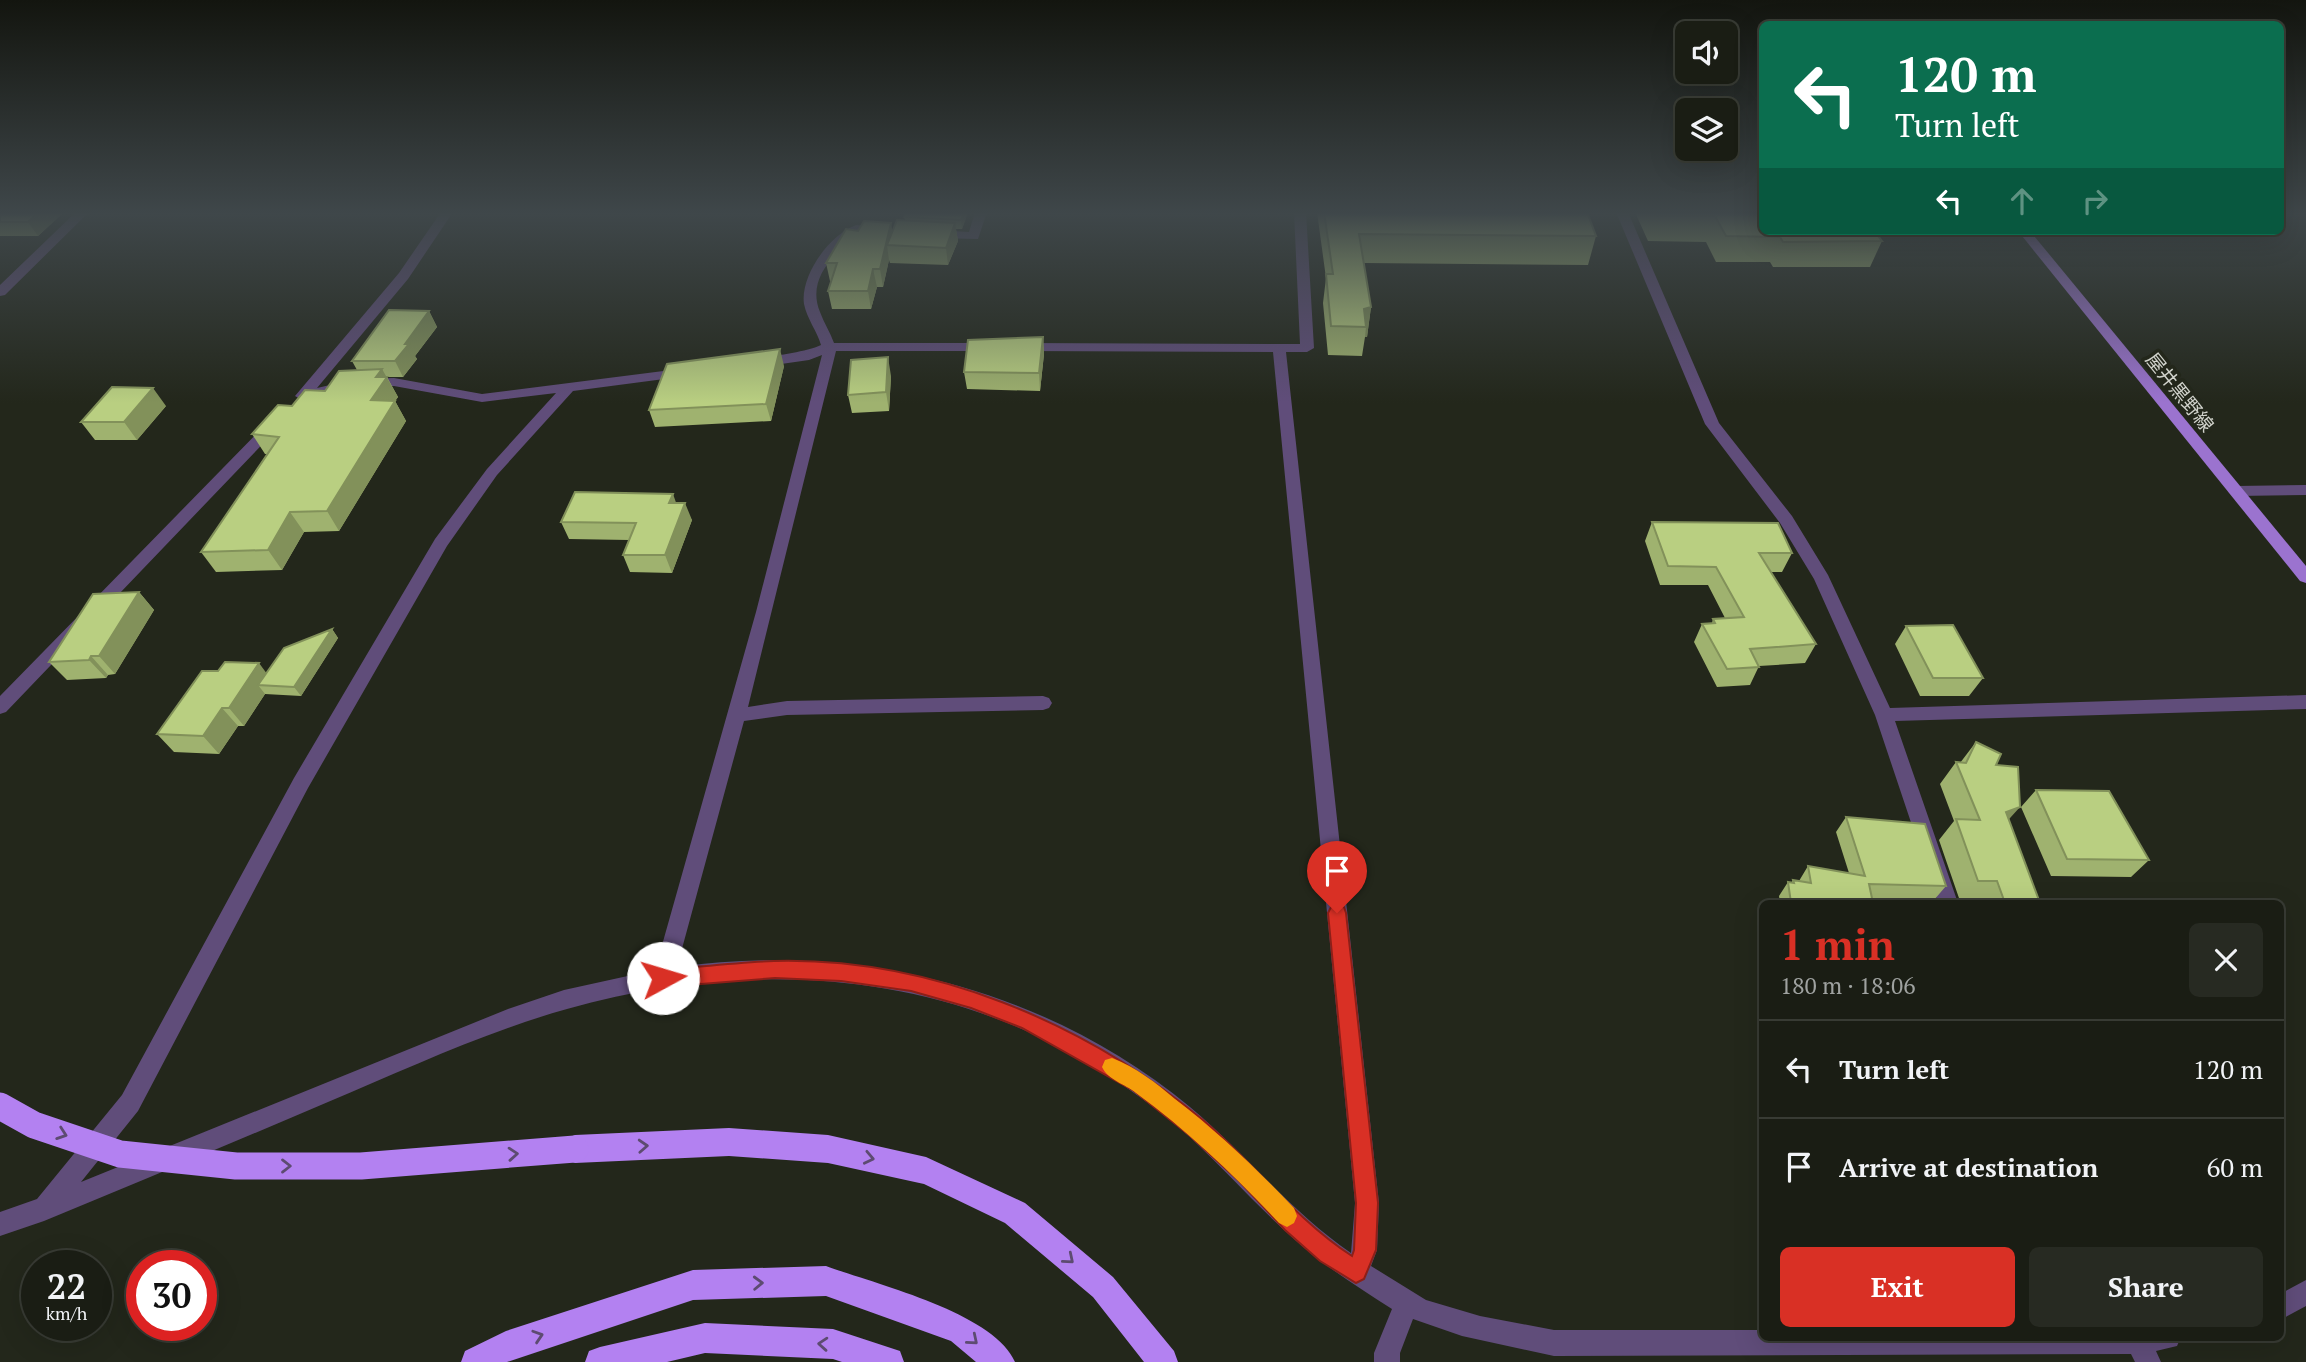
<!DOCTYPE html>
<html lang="en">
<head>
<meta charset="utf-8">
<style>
	body { margin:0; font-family:"PT Serif","Noto Sans JP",serif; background:#272a22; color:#f1f3f6; height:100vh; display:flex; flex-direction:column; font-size:26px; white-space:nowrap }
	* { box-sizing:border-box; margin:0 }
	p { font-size:23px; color:#9fa2a0 }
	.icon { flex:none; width:38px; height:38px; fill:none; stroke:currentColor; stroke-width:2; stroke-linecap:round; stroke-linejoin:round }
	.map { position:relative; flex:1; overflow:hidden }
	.panel { position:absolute; left:1759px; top:900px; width:525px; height:441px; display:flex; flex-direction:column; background:#1a1d14; border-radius:10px; box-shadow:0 7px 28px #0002,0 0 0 2px #383b34 }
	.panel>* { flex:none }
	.guide { position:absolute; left:1759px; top:21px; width:525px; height:214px; border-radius:10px; box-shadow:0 7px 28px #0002,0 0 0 2px #383b34; background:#0b6e4f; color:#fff; overflow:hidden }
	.buttons { position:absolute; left:1675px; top:21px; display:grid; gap:14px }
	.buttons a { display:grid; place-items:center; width:63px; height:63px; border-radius:10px; background:#1a1d14; box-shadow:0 7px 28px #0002,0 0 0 2px #383b34; font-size:35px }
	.speed { position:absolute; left:21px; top:1250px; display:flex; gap:14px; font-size:35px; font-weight:700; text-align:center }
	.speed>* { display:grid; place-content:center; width:91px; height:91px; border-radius:50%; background:#1a1d14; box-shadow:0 7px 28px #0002,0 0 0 2px #383b34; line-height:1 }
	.speed small { font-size:18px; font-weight:400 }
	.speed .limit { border:10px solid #d22; background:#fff; color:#111 }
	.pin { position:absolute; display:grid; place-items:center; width:60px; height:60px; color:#fff; margin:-72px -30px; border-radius:50% 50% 50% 0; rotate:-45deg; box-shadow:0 0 7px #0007 }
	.pin .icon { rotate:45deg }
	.me { position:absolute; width:77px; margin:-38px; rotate:84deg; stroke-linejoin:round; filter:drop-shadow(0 0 5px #0008) }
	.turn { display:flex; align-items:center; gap:24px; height:147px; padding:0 21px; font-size:32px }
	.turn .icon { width:91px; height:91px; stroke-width:2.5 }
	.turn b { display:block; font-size:49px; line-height:60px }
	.lanes { display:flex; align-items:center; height:66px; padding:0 21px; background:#0003; justify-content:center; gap:35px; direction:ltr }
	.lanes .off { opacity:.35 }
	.round { display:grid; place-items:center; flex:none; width:74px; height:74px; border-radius:10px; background:#272a22 }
	.head { display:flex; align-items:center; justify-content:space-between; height:119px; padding:0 21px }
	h1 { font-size:42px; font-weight:600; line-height:52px; color:#d93025 }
	.action { display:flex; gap:14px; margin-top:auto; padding:14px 21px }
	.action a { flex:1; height:80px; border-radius:10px; background:#d93025; color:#fff; font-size:28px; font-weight:600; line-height:80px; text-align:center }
	.action a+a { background:#272a22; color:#f1f3f6 }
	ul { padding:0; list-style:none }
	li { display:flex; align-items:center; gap:21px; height:98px; padding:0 21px; border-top:2px solid #383b34 }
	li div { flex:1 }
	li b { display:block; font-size:26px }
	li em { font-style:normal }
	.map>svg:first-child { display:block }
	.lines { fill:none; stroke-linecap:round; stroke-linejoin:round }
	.minor { fill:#604d7a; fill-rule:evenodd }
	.major { fill:#9b73cf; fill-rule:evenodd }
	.highway { fill:#b381f1; fill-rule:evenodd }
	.highway-bridge { stroke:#b381f1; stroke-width:27 }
	.wall { fill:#9fb26f }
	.shaded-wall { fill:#82915a }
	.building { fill:#b9cf81; stroke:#82915a; stroke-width:2 }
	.oneway { stroke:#5d4b71 }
	.route { fill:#d93025; stroke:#8d1f18; stroke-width:2 }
	.slow { fill:#f59e0b }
	.labels { text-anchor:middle; stroke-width:7; stroke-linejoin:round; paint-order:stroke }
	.street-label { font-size:19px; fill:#d1d3cc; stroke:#23271b }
</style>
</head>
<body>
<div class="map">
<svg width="2306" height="1362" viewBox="0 0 2306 1362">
	<rect width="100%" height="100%" fill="#23271b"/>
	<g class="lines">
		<path class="minor" d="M 76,212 L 89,212 L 5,295 L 0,296 L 0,285 Z
			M 441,212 L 453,212 L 408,279 L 317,388 L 356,379 L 394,378 L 482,394 L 687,368 L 694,372 L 687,376 L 573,391 L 497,475 L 447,546 L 308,788 L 138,1111 L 81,1182 L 508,1009 L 564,990 L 655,970 L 756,612 L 822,355 L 809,360 L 760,367 L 753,363 C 763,355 803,354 821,345 C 817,331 807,319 804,304 C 800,276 829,235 856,225 L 883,227 L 889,231 L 883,235 L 859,233 C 835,253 806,278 820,312 C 824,323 830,332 834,343 L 988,343 L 995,347 L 988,351 L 836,351 L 748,707 L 787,701 L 1043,696 L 1049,698 L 1052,703 L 1049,708 L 1043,710 L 787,715 L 744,721 L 677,967 C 858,941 1048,989 1190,1107 C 1246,1154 1291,1212 1351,1253 L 1355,1203 L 1273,352 L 1020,351 L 1013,347 L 1020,343 L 1300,344 L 1294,212 L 1306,212 L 1314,348 L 1307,352 L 1286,352 L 1379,1203 L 1377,1250 L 1371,1266 L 1426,1300 L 1480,1316 L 1554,1330 L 1762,1330 L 1762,1337 L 2181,1337 L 2177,1346 L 2156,1351 L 2161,1362 L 2135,1362 L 2131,1354 L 1554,1356 L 1462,1336 L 1413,1319 L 1400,1353 L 1400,1362 L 1374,1362 L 1374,1353 L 1392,1309 C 1358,1287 1324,1266 1294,1239 C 1259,1208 1227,1172 1192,1139 C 1159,1109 1122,1083 1083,1060 C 926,968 739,960 567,1009 C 485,1032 406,1069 328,1102 C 234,1142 139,1182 44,1221 L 0,1236 L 0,1212 L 37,1199 L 122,1095 L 294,778 L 435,539 L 487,469 L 556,393 L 482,402 L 394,386 L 356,387 L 302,400 L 295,396 L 399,273 Z
			M 975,212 L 987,212 L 978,239 L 936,238 L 930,234 L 936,230 L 969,232 Z
			M 1616,212 L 1628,212 L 1719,423 L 1792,516 L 1828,575 L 1890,708 L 2306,695 L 2306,709 L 1895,721 L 1958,903 L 1938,903 L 1875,715 L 1814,579 L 1780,523 L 1705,424 Z
			M 272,421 L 279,426 L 277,429 L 6,712 L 0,714 L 0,696 L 267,423 Z
			M 2306,485 L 2306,495 L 2236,496 L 2228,491 L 2236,486 Z
			M 2306,1280 L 2306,1306 L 2280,1320 L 2280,1294 Z"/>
		<path class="major" d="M 2018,231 L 2030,231 L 2306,566 L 2306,583 L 2300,581 Z"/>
		<path class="highway" d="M 729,1128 L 828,1135 L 926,1157 L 1025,1203 L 1113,1277 L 1174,1351 L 1178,1362 L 1144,1362 L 1093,1297 L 1005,1223 L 924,1184 L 828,1163 L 729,1156 L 575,1163 L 565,1159 L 561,1149 L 565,1139 L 575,1135 Z
			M 826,1266 C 875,1284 995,1313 1015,1362 L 976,1362 L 951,1341 L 826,1296 L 693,1300 L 507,1362 L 461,1362 L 465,1351 L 506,1331 L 693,1270 Z
			M 705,1323 L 833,1329 L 900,1351 L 904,1362 L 842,1362 L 833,1359 L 705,1353 L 667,1362 L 585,1362 L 589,1351 L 600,1347 Z"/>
		<path class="highway-bridge" d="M 0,1106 L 34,1125 L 120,1154 L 236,1166 L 361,1166 L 575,1149"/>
	</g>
	<path class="wall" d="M 0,212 L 64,212 L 38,236 L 0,236 Z
		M 968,212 L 962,229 L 956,229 L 958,241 L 948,265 L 890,263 L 889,260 L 883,287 L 877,287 L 871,309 L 832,309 L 828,291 L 831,281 L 830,281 L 826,263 L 858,231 L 892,232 L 905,220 L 904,217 Z
		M 1317,212 L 1587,212 L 1596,236 L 1588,265 L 1364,263 L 1371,307 L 1367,337 L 1365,337 L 1362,356 L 1328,355 L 1323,303 L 1326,278 Z
		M 1635,212 L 1762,212 L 1882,241 L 1870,267 L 1773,267 L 1770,262 L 1716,262 L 1706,242 L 1648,241 Z
		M 429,311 L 437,327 L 415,356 L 417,359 L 403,377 L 387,377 L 398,397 L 395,401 L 406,421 L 339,531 L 304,532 L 282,570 L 216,572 L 201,552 L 267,454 L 265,454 L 252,434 L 292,406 L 325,391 L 357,370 L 352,361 Z
		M 1043,337 L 1044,354 L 1040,391 L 967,389 L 964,372 Z
		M 784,366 L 771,421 L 655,427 L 649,410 Z
		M 891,376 L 889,411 L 852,413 L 848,395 Z
		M 166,406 L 137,440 L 95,440 L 81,422 Z
		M 676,503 L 692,520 L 672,573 L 630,572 L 623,555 L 629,540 L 569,539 L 561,522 Z
		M 1652,522 L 1792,553 L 1782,572 L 1770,572 L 1816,644 L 1805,663 L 1759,666 L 1750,685 L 1717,687 L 1694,642 L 1702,624 L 1712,623 L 1713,619 L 1725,618 L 1708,585 L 1660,585 L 1645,541 Z
		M 139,592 L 154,610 L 115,674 L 108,675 L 106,678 L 67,680 L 49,662 Z
		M 1906,626 L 1983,678 L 1969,696 L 1920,696 L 1895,644 Z
		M 332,629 L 338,638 L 301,696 L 265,694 L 244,726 L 238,726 L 219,754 L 174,752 L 157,734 L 267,673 Z
		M 1976,742 L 1996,765 L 2009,820 L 2040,903 L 1979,903 L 1978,902 L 1960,901 L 1939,840 L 1954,821 L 1940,784 L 1956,762 L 1960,763 Z
		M 2036,790 L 2149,860 L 2131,877 L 2051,876 L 2021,807 Z
		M 1846,817 L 1946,886 L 1934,900 L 1872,898 L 1873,903 L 1780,903 L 1779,896 L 1788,882 L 1791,883 L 1793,880 L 1799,881 L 1808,866 L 1849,873 L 1836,832 Z"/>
	<path class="shaded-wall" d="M 39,212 L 64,212 L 38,236 L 28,222 Z
		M 964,212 L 968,212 L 962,229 L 961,220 Z
		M 891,223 L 894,240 L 887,245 L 889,260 L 883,287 L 880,269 Z
		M 955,223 L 958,241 L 948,265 L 946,248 Z
		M 873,269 L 877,287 L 871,309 L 868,291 Z
		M 1371,307 L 1367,337 L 1365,337 L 1366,327 L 1364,309 Z
		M 429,311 L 437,327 L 415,356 L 417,359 L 403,377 L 395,361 L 405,344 Z
		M 1043,337 L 1044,354 L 1040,391 L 1039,373 Z
		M 780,349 L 784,366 L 771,421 L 766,404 Z
		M 888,357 L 891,376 L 889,411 L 886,392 Z
		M 382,369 L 398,397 L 382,420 L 371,400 L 376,377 Z
		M 153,388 L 166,406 L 137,440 L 124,422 Z
		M 395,401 L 406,421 L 339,531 L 327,511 Z
		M 673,494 L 679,511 L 669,503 Z
		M 685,503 L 692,520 L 672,573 L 665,555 Z
		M 290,512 L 304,532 L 282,570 L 268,550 Z
		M 139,592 L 154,610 L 115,674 L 99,656 Z
		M 332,629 L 338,638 L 301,696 L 294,687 Z
		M 91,656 L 108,675 L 106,678 L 89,660 Z
		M 259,663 L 273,682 L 258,685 L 265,694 L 244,726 L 229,708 Z
		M 222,708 L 238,726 L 219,754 L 203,736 Z
		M 2020,807 L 2001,828 L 2006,812 Z"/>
	<path class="building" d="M 0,212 L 39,212 L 28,222 L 0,222 Z
		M 906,212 L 964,212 L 961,220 L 904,217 Z
		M 1324,212 L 1587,212 L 1596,236 L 1359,234 L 1371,307 L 1364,309 L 1366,327 L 1331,326 L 1326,274 L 1333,274 Z
		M 1655,212 L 1762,212 L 1762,231 L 1874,231 L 1882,241 L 1783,242 L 1780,237 L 1726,236 L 1715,216 L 1656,216 Z
		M 897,220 L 955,223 L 946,248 L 887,245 Z
		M 864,221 L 891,223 L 880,269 L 873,269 L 868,291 L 828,291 L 837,263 L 826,263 L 846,229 L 858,231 Z
		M 389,310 L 429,311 L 405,344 L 409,344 L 395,361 L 352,361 Z
		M 1043,337 L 1039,373 L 964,372 L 968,340 Z
		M 780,349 L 766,404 L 649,410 L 667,364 Z
		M 888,357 L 886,392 L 848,395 L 851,360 Z
		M 382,369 L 376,377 L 387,377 L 371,400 L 395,401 L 327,511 L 290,512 L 268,550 L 201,552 L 279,437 L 252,434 L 278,405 L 292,406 L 305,390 L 325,391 L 339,371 Z
		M 112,387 L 153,388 L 124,422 L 81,422 Z
		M 575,492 L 673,494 L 669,503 L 685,503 L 665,555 L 623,555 L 636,523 L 561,522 Z
		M 1652,522 L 1778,523 L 1792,553 L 1759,553 L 1816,644 L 1750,649 L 1759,667 L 1727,669 L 1702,624 L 1715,623 L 1713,619 L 1744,617 L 1716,567 L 1668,566 Z
		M 139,592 L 99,656 L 91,656 L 89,660 L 49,662 L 93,594 Z
		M 1953,625 L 1983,678 L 1933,678 L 1906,626 Z
		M 332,629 L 294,687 L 258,685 L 284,648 Z
		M 225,662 L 259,663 L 229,708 L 222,708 L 203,736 L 157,734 L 202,671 L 218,671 Z
		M 1976,742 L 2001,754 L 1996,765 L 2018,767 L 2020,807 L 2006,812 L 2040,903 L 2005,903 L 1997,881 L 1978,881 L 1956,819 L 1980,820 L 1956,762 L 1966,763 Z
		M 2036,790 L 2109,791 L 2149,860 L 2067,859 Z
		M 1846,817 L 1925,824 L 1946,886 L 1869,884 L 1873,903 L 1791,903 L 1788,882 L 1794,883 L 1793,880 L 1811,883 L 1808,866 L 1865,876 Z"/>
	<defs><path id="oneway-chevron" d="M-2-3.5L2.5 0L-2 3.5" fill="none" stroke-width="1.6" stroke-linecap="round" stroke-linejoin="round" transform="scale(1.75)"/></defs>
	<g class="oneway">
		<use href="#oneway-chevron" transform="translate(62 1134) rotate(19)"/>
		<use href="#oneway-chevron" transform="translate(643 1146) rotate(-3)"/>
		<use href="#oneway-chevron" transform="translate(513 1154) rotate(-4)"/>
		<use href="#oneway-chevron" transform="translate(869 1158) rotate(12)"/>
		<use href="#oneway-chevron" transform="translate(286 1166)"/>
		<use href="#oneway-chevron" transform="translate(1069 1259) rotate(40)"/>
		<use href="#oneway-chevron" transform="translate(758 1283) rotate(-2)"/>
		<use href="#oneway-chevron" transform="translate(538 1336) rotate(-18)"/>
		<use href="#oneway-chevron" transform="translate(973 1340) rotate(40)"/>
		<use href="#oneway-chevron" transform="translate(823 1344) rotate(-176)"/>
	</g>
	<linearGradient id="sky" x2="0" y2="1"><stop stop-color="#13150f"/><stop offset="0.53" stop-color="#3f474a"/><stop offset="1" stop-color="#3f474a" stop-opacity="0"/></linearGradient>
	<rect width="2306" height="403" fill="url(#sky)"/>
	<path class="route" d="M 1337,905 L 1344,907 L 1346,913 L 1378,1203 L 1376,1250 L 1364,1279 L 1356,1283 L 1320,1261 L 1285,1230 L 1239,1181 L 1189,1135 L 1134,1091 L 1022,1028 L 971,1008 L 911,991 L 841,981 L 775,978 L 663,987 L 656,984 L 654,978 L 656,972 L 663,970 C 700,967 737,962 774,961 C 930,957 1084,1022 1203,1120 C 1254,1163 1295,1219 1352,1256 L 1354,1250 L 1356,1203 L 1328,913 L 1331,907 Z"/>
	<path class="slow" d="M 1112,1058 C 1136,1067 1156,1083 1175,1099 C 1218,1132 1257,1169 1294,1208 L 1297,1216 L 1294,1223 L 1287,1227 L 1279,1223 C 1235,1176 1188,1131 1136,1093 C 1125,1084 1108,1080 1102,1067 L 1105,1060 Z"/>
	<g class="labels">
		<g class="street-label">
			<text transform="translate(2180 392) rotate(51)" y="7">屋井黒野線</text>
		</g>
	</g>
</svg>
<div class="buttons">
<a><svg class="icon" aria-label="sound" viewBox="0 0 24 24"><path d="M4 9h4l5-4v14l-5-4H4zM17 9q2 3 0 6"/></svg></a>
<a><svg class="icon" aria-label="layers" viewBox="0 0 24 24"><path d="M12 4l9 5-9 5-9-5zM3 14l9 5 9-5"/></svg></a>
</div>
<div class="speed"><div>22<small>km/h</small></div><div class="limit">30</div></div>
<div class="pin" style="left:1337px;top:913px;background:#d93025"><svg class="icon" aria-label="arrive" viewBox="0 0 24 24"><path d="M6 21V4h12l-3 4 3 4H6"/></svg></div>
<svg class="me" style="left:663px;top:978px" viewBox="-20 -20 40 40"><circle r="19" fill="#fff"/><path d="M0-13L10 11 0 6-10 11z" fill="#d93025"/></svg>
<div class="guide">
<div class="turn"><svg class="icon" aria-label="left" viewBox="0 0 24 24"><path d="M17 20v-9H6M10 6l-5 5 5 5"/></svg><div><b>120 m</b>Turn left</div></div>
<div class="lanes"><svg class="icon" aria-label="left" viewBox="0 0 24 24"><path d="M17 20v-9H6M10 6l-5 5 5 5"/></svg><svg class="icon off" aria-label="ahead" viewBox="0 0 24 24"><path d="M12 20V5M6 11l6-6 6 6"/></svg><svg class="icon off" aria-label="right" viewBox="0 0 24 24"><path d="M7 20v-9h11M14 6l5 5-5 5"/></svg></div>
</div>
<section class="panel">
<div class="head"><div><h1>1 min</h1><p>180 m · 18:06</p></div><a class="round"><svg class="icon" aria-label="close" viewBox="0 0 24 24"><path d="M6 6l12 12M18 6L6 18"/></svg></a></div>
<ul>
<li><svg class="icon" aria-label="left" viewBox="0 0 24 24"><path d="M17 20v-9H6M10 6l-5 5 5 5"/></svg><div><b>Turn left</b></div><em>120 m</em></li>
<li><svg class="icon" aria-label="arrive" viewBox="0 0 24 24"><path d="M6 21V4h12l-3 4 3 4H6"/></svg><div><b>Arrive at destination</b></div><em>60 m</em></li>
</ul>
<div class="action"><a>Exit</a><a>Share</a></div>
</section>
</div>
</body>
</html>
